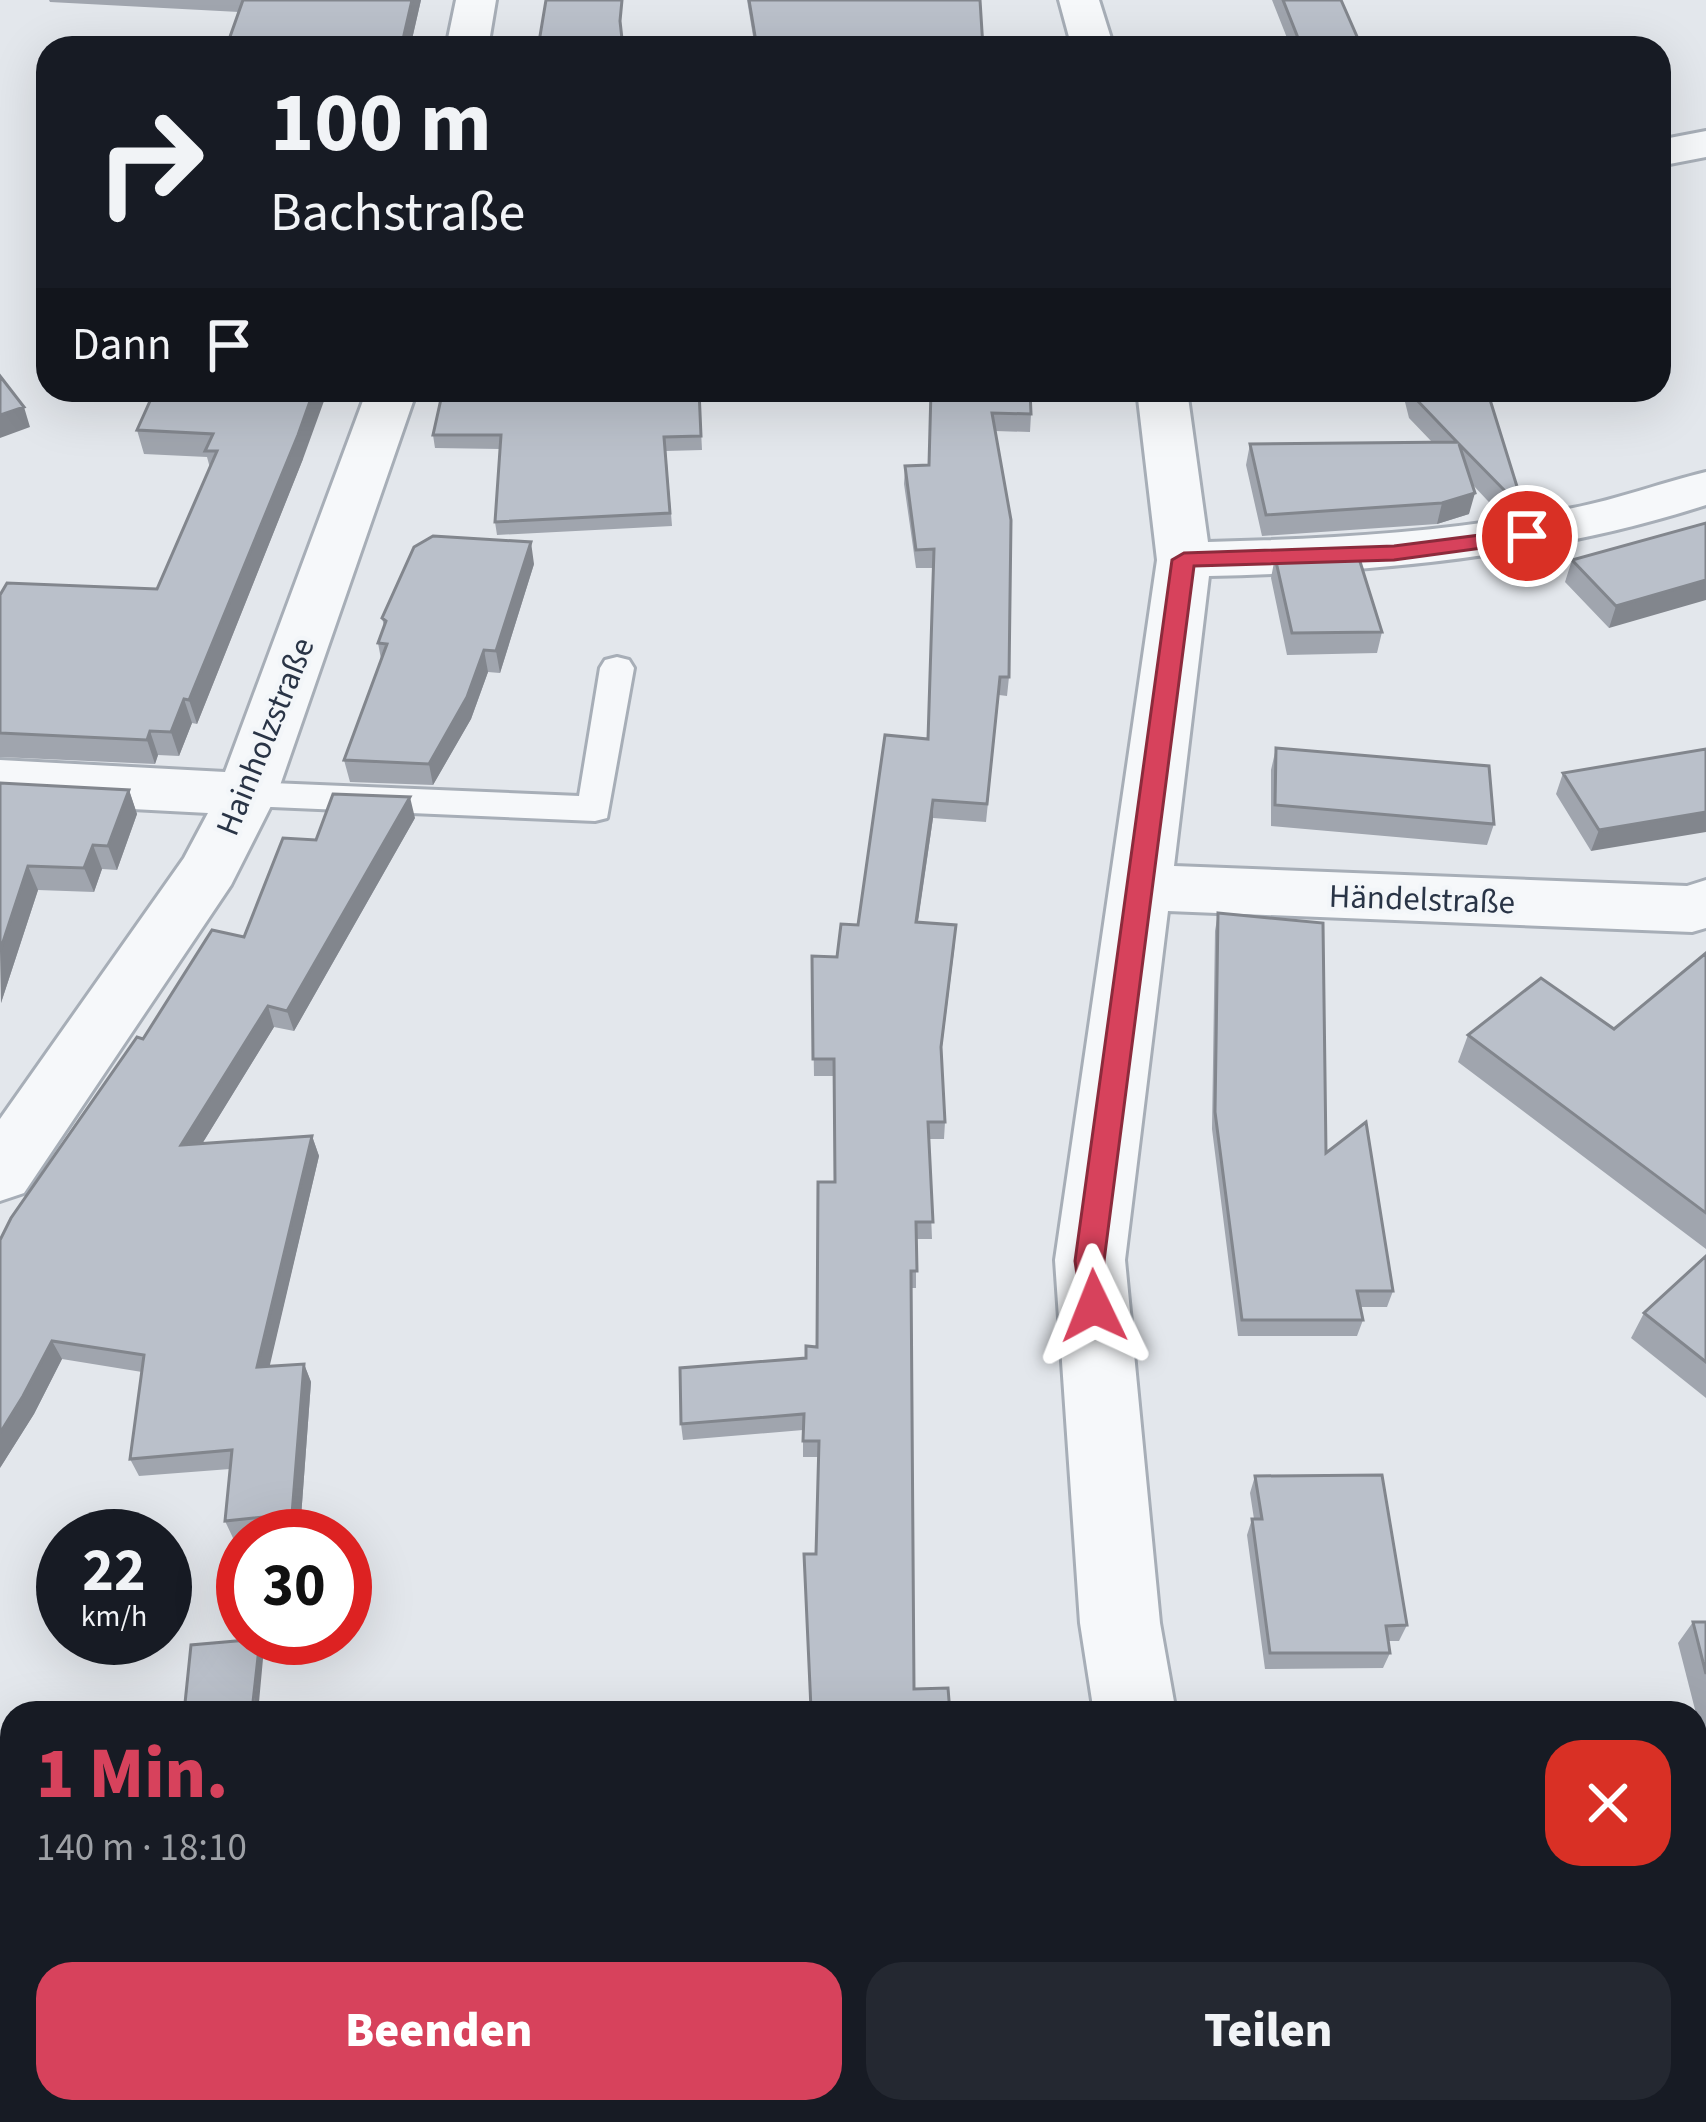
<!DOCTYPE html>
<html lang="de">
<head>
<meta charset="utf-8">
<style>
	body { margin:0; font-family:"Source Sans 3",sans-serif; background:#242831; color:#f1f3f6; height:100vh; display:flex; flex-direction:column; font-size:45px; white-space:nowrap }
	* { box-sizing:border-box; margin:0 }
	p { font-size:39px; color:#9ea1a6 }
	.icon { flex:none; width:66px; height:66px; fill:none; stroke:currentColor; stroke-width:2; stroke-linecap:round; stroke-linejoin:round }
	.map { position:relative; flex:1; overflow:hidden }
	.details { position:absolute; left:0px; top:1701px; width:1707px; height:423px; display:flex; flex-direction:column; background:#171b24; border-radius:36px 36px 0 0; box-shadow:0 12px 48px #0002 }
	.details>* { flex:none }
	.banner { position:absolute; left:36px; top:36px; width:1635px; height:366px; border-radius:36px; box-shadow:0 12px 48px #0002; background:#171b24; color:#f1f3f6; overflow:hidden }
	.speed { position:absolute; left:36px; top:1509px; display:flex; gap:24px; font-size:60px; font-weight:700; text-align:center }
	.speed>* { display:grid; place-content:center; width:156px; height:156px; border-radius:50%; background:#171b24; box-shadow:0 12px 48px #0002; line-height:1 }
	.speed small { font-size:30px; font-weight:400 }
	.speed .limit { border:18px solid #d22; background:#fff; color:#111 }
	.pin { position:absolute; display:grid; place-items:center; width:102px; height:102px; color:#fff; margin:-51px; border:6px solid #fff; border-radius:50%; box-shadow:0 3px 12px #0007 }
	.me { position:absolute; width:132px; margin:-66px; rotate:358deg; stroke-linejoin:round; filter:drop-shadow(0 0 9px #0008) }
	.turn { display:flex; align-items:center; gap:42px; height:252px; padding:0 36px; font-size:54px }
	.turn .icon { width:156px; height:156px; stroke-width:2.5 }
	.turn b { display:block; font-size:84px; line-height:102px }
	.then { display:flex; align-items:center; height:114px; padding:0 36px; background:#0003; gap:24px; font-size:45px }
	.round { display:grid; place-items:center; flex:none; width:126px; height:126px; border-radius:36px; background:#242831 }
	.summary { display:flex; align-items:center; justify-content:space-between; height:204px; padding:0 36px }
	h1 { font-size:72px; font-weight:800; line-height:90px; color:#d7425c }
	.cta { display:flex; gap:24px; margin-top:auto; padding:24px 36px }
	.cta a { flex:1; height:138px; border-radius:36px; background:#d7425c; color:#fff; font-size:48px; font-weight:800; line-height:138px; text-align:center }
	.cta a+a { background:#242831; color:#f1f3f6 }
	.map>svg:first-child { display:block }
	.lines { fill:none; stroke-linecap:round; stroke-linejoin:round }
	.lane-casing { stroke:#a7aeb7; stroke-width:6 }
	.street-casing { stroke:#a7aeb7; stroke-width:6 }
	.lane { fill:#f6f8fa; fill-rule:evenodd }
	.street { fill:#f6f8fa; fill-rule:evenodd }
	.wall { fill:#a0a5ae }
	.shaded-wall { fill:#82868d }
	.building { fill:#bac0ca; stroke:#82868d; stroke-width:3 }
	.route { fill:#d7425c; stroke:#8c2b3c; stroke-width:3 }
	.labels { text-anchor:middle; stroke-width:9; stroke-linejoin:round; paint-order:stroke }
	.street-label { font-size:33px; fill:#293446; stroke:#f3f6f9 }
</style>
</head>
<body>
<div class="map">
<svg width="1706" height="2122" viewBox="0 0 1706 2122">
	<rect width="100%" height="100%" fill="#e3e7ec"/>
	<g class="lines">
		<g class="lane-casing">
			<path id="lane" d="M 617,657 L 629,660 L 634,668 L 607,818 L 595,821 L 247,806 L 235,803 L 229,794 L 235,785 L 247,782 L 579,796 L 600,668 L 605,660 Z"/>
		</g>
		<g class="street-casing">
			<path id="street" d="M 456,0 L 496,0 L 488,48 L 446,48 Z
				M 1059,0 L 1099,0 L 1114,48 L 1072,48 Z
				M 1706,131 L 1706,157 L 1659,166 L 1659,140 Z
				M 367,390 L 417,390 L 277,794 L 231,885 L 24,1193 L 0,1201 L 0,1119 L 184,858 L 208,813 L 0,802 L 0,760 L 225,772 Z
				M 1137,390 L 1187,390 L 1208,542 C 1331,539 1453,532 1573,508 C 1618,499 1661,483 1706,472 L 1706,505 C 1544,557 1378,572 1209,576 L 1174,866 L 1687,886 L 1706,880 L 1706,928 L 1692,932 L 1168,911 L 1125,1260 L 1160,1623 L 1176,1713 L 1094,1713 L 1080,1623 L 1055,1260 L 1157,560 Z
				M 1155,2112 L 1247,2112 L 1248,2122 L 1156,2122 Z"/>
		</g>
		<use href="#lane" class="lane"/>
		<use href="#street" class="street"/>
	</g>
	<path class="wall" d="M 49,0 L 421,0 L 410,48 L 226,48 L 239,12 L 50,2 Z
		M 747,0 L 980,0 L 983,48 L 755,48 Z
		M 1272,0 L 1341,0 L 1362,48 L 1291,48 Z
		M 155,390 L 303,459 L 197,724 L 192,723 L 179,756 L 158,755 L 155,764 L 0,757 L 0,595 L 157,589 L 210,468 L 207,457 L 144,454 L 137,430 Z
		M 699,390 L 702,450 L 666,451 L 672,526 L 497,535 L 495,522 L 500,449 L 435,448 L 433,435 Z
		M 931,390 L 1031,414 L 1030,432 L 995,431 L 1009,677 L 1007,696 L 999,695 L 986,822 L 933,818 L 918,922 L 955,943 L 941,1054 L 945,1122 L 944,1139 L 928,1139 L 932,1239 L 916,1239 L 916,1288 L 911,1288 L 811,1709 L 819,1457 L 803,1457 L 803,1430 L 683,1440 L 681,1424 L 806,1358 L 817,1347 L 835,1182 L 834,1076 L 814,1076 L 812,956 L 837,957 L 858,925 L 928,739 L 933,568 L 916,568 L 904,484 L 905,466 L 929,465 Z
		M 1402,390 L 1487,390 L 1513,514 L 1502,516 L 1472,484 L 1469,514 L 1437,524 L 1262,536 L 1246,465 L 1250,444 L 1432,442 L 1409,418 Z
		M 1706,523 L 1609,628 L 1565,582 L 1572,560 Z
		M 1275,557 L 1382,632 L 1377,653 L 1287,655 L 1271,578 Z
		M 534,564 L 500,673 L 488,672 L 471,719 L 433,785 L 350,782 L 344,760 L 381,659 L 378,643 L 384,626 L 382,618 Z
		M 1276,748 L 1494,824 L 1487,845 L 1271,826 L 1271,770 Z
		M 1706,749 L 1591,851 L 1556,794 L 1563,773 Z
		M 0,783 L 129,790 L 137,814 L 117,870 L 102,869 L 94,892 L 38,890 L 1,1003 Z
		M 415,818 L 294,1031 L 274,1027 L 202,1144 L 312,1136 L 319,1156 L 269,1366 L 304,1364 L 311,1382 L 300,1531 L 233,1538 L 225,1521 L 230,1469 L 139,1476 L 130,1459 L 142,1372 L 62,1359 L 34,1414 L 0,1468 L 143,1039 L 244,937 L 316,840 Z
		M 1218,913 L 1326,1153 L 1393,1291 L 1387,1307 L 1360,1307 L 1363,1320 L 1357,1336 L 1238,1336 L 1212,1129 L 1215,931 Z
		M 1706,953 L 1706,1249 L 1458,1062 L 1468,1035 L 1614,1029 Z
		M 1706,1256 L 1706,1398 L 1631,1338 L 1644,1313 Z
		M 1255,1476 L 1407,1625 L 1399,1641 L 1388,1641 L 1390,1653 L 1383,1668 L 1265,1669 L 1247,1535 L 1252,1519 L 1254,1519 L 1250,1493 Z
		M 1693,1622 L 1706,1622 L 1706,1733 L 1701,1733 L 1678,1643 Z
		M 1417,2112 L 1517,2112 L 1521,2122 L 1421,2122 Z"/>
	<path class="shaded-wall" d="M 412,0 L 421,0 L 410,48 L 401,48 Z
		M 314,390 L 328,390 L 303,459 L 197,724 L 189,700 Z
		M 24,407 L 30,427 L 0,438 L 0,415 Z
		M 1475,493 L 1469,514 L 1437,524 L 1442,503 Z
		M 1519,493 L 1513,514 L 1502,516 L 1508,494 Z
		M 531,542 L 534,564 L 500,673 L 496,651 Z
		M 1706,580 L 1706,600 L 1609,628 L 1616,606 Z
		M 484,650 L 488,672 L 471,719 L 433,785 L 429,764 Z
		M 184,699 L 192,723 L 179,756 L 171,732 Z
		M 150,731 L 158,755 L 155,764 L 147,740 Z
		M 129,790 L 137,814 L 117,870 L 108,846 Z
		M 410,797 L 415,818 L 294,1031 L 287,1011 Z
		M 933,800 L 933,818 L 915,940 L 916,922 Z
		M 1706,812 L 1706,832 L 1591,851 L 1599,830 Z
		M 93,845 L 102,869 L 94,892 L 84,868 Z
		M 28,866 L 38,890 L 1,1003 L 0,951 Z
		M 268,1006 L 274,1027 L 189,1165 L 181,1145 Z
		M 312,1136 L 319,1156 L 265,1386 L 257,1367 Z
		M 52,1341 L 62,1359 L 34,1414 L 0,1468 L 0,1433 Z
		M 304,1364 L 311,1382 L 300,1531 L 292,1514 Z
		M 260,1639 L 264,1648 L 258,1713 L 253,1713 Z
		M 12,1829 L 12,1899 L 0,1952 L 0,1880 Z"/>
	<path class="building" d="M 243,0 L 412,0 L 401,48 L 226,48 Z
		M 546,0 L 622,0 L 620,21 L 623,48 L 538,48 Z
		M 749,0 L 980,0 L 983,48 L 757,48 Z
		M 1283,0 L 1341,0 L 1362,48 L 1302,48 Z
		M 0,376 L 24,407 L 0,415 Z
		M 155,390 L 314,390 L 298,435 L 189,700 L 184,699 L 171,732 L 150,731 L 147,740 L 0,733 L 0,595 L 7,583 L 157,589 L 217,451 L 205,451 L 213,434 L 137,430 Z
		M 443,390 L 699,390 L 701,436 L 664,437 L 670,513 L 495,522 L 501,435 L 433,435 Z
		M 931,390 L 1030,390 L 1031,414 L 992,413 L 1011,520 L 1009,677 L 1000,677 L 987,804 L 933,800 L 916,922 L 956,925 L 941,1047 L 945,1122 L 928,1122 L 933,1222 L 916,1222 L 917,1271 L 911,1271 L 914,1689 L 948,1688 L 950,1713 L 780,1713 L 780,1711 L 811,1709 L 804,1554 L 816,1554 L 819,1441 L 803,1441 L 804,1414 L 681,1424 L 680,1368 L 806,1358 L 806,1346 L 817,1347 L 818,1182 L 835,1182 L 834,1059 L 813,1059 L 812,956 L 837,957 L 841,924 L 858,925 L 885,735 L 928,739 L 934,549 L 916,550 L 905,466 L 929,465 Z
		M 1412,390 L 1487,390 L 1519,493 L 1508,494 L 1459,444 L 1475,493 L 1442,503 L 1266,515 L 1250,444 L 1457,442 L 1414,397 Z
		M 1706,523 L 1706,580 L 1616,606 L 1572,560 Z
		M 433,536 L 531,542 L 496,651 L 484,650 L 467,697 L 429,764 L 344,760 L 387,644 L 378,643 L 386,621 L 382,618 L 414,547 Z
		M 1357,552 L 1382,632 L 1292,633 L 1275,557 Z
		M 1276,748 L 1489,766 L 1494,824 L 1275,805 Z
		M 1706,749 L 1706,812 L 1599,830 L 1563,773 Z
		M 0,783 L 129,790 L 108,846 L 93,845 L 84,868 L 28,866 L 0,951 Z
		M 333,794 L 410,797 L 287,1011 L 268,1006 L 181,1145 L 312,1136 L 257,1367 L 304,1364 L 292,1514 L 225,1521 L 232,1450 L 130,1459 L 144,1355 L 52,1341 L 23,1396 L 0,1433 L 0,1240 L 11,1218 L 137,1037 L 143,1039 L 212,930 L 244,937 L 283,838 L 316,840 Z
		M 1218,913 L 1323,923 L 1326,1153 L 1366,1122 L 1393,1291 L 1357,1291 L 1363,1320 L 1242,1320 L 1215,1112 Z
		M 1706,953 L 1706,1213 L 1468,1035 L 1541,978 L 1614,1029 Z
		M 1706,1256 L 1706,1362 L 1644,1313 Z
		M 1382,1475 L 1407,1625 L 1386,1626 L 1390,1653 L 1270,1653 L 1252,1519 L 1262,1519 L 1255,1476 Z
		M 1693,1622 L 1706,1622 L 1706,1674 Z
		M 260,1639 L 252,1711 L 184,1713 L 191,1645 Z
		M 0,1829 L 12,1829 L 0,1880 Z
		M 1431,2112 L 1517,2112 L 1521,2122 L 1435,2122 Z
		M 930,2113 L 930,2122 L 781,2122 L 781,2120 Z"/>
	<path class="route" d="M 1527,529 L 1538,536 L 1534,541 L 1394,560 L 1194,566 L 1104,1261 L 1108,1306 L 1104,1315 L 1094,1319 L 1083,1315 L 1075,1261 L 1172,560 L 1184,553 L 1394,546 Z"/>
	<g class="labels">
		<g class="street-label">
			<text transform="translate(264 736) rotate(-68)" y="12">Hainholzstraße</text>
			<text transform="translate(1422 898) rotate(2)" y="12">Händelstraße</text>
		</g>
	</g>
</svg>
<div class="speed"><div>22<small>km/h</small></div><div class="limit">30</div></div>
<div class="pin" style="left:1527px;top:536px;background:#d93025"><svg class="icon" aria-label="arrive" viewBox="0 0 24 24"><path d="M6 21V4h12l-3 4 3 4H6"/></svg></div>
<svg class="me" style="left:1094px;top:1306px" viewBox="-20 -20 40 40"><path d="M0-17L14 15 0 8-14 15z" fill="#d7425c" stroke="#fff" stroke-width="4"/></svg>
<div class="banner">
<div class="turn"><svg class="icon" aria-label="right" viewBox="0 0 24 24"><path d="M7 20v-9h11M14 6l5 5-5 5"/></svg><div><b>100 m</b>Bachstraße</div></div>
<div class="then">Dann<svg class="icon" aria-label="arrive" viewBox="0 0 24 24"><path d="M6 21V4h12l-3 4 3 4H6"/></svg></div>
</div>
<section class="details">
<div class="summary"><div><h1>1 Min.</h1><p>140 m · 18:10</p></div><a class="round" style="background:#d93025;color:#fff"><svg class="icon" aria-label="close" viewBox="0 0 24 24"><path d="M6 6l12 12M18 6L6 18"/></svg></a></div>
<div class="cta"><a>Beenden</a><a>Teilen</a></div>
</section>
</div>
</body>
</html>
